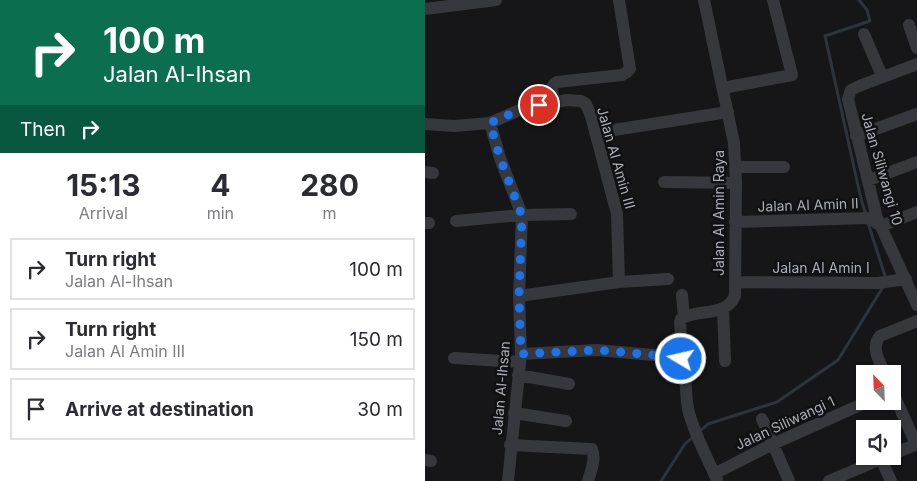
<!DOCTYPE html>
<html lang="en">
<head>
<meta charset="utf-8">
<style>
	body { margin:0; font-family:Inter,sans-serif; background:#f2f2f3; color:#2b2b33; height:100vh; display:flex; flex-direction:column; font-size:19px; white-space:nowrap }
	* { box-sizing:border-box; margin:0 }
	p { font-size:16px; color:#7c7c81 }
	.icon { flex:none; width:28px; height:28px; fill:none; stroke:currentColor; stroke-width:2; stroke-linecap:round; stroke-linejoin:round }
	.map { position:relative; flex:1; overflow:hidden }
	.panel { display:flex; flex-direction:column; background:#fff; width:425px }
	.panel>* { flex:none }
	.banner { background:#0b6e4f; color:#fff; overflow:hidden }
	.needle { width:32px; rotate:337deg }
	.tools { position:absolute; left:431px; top:365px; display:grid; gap:10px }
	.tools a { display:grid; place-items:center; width:45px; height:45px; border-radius:0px; background:#fff; box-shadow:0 1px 4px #0004; font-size:25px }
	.pin { position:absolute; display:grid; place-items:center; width:42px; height:42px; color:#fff; margin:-21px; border:2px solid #fff; border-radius:50%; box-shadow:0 1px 5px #0007 }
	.me { position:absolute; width:55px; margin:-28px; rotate:279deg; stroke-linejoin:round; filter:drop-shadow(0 0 4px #0008) }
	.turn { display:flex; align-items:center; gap:18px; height:105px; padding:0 20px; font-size:22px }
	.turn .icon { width:65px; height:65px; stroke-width:2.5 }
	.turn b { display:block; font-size:35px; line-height:42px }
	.then { display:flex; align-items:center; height:48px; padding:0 20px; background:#0003; gap:10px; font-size:19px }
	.eta { display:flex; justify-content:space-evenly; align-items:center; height:85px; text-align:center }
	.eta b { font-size:30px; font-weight:700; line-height:35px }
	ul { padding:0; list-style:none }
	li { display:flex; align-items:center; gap:15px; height:62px; margin:0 10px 8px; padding:0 10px; border:2px solid #e1e1e2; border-radius:0px }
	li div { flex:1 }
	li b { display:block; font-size:19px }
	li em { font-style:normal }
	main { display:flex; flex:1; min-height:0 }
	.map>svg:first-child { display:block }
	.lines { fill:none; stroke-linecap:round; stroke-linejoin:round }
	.stream { stroke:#2c353c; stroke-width:3 }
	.minor { stroke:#37383d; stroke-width:12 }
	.route { stroke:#1a73e8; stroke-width:9; stroke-dasharray:0 16.2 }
	.labels { text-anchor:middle; stroke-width:5; stroke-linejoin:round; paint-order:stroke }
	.street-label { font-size:14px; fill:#a8adb8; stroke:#111113 }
</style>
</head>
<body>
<main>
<section class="panel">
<div class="banner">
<div class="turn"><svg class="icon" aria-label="right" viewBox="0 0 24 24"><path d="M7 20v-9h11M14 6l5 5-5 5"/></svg><div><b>100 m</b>Jalan Al-Ihsan</div></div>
<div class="then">Then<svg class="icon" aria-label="right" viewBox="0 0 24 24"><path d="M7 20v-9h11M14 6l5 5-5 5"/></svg></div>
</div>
<div class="eta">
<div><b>15:13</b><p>Arrival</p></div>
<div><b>4</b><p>min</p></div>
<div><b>280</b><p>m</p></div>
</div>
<ul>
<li><svg class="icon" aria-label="right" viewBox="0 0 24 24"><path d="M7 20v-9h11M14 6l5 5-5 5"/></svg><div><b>Turn right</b><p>Jalan Al-Ihsan</p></div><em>100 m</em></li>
<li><svg class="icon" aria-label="right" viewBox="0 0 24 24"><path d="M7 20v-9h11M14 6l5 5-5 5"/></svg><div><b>Turn right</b><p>Jalan Al Amin III</p></div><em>150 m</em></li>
<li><svg class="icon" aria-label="arrive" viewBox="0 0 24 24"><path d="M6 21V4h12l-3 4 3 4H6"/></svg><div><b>Arrive at destination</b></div><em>30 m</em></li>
</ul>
</section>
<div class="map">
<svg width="492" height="481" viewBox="0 0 492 481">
	<rect width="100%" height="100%" fill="#161618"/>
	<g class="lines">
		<path class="stream" d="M 434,0 L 442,10 L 445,21 L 400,36 L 436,199 L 441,215
			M 443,223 L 461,279
			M 274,432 L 283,424 L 352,402 L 413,360 L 458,287
			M 236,481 L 260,444 L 269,436"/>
		<path class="minor" d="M 0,9 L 71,0
			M 484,25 L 492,48
			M 439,34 L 457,76
			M 492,64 L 434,86 L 426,90 L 423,99 L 452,218 L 492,305
			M 298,88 L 367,75 L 348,0
			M 129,103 L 127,88 L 129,84 L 132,82 L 197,75 L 202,72 L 205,69 L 194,0
			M 65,123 L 75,158 L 97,215 L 94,296 L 96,354 L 83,481
			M 0,124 L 29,126 L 65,123 L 99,108 L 142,100 L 156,101 L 161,104 L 166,116 L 192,214 L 194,282
			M 170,133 L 303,112
			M 431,136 L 492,114
			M 310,167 L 359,167
			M 0,172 L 8,173
			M 444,180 L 492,162
			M 239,182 L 311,183
			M 31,221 L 97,215 L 146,214
			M 310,222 L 444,218 L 456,226 L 492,212
			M 0,223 L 4,223
			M 310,282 L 453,283 L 481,279
			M 257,295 L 259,317
			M 94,296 L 194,282 L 243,279
			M 298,308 L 300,361
			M 96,354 L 172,350 L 251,357 L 256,359
			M 29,358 L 95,362
			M 256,359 L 257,353 L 255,322 L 256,319 C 273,308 300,318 310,296 L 311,183 L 309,143 L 279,0
			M 256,359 C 262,375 260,392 263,409 C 269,434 282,457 292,480
			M 460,374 C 455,362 445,347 455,336 L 492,321
			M 93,375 L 144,384
			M 468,393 L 491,444
			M 89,413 L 141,421
			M 337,419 L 364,481
			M 85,445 L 167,449 C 171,459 166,471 163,481
			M 468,454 L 492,444
			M 456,459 L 466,481
			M 0,460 L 6,461
			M 289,474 L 348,444 L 444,401
			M 404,481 L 463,456"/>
	</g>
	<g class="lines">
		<path class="route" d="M 114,105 L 99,108 L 65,123 L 75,158 L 97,216 L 94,296 L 96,354 L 172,350 L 251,357 L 256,359"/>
	</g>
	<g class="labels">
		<g class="street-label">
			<text transform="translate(191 158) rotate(74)" y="5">Jalan Al Amin III</text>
			<text transform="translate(457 169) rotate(74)" y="5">Jalan Siliwangi 10</text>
			<text transform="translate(383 205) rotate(-2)" y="5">Jalan Al Amin II</text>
			<text transform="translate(294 213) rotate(-90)" y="5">Jalan Al Amin Raya</text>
			<text x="396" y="273">Jalan Al Amin I</text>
			<text transform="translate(76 388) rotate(-85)" y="5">Jalan Al-Ihsan</text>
			<text transform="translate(360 423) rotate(-25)" y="5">Jalan Siliwangi 1</text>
		</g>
	</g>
</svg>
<div class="tools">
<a><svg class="needle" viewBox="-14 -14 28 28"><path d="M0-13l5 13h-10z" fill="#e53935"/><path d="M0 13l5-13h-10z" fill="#7c7c81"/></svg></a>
<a><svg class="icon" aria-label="sound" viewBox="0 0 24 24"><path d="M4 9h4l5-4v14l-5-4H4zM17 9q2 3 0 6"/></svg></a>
</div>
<div class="pin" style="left:114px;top:105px;background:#d93025"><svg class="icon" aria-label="arrive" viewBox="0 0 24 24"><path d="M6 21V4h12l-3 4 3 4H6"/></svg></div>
<svg class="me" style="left:256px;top:359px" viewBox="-20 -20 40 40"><circle r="17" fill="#1a73e8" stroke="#fff" stroke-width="3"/><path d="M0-11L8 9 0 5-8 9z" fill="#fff"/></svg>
</div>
</main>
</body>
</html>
